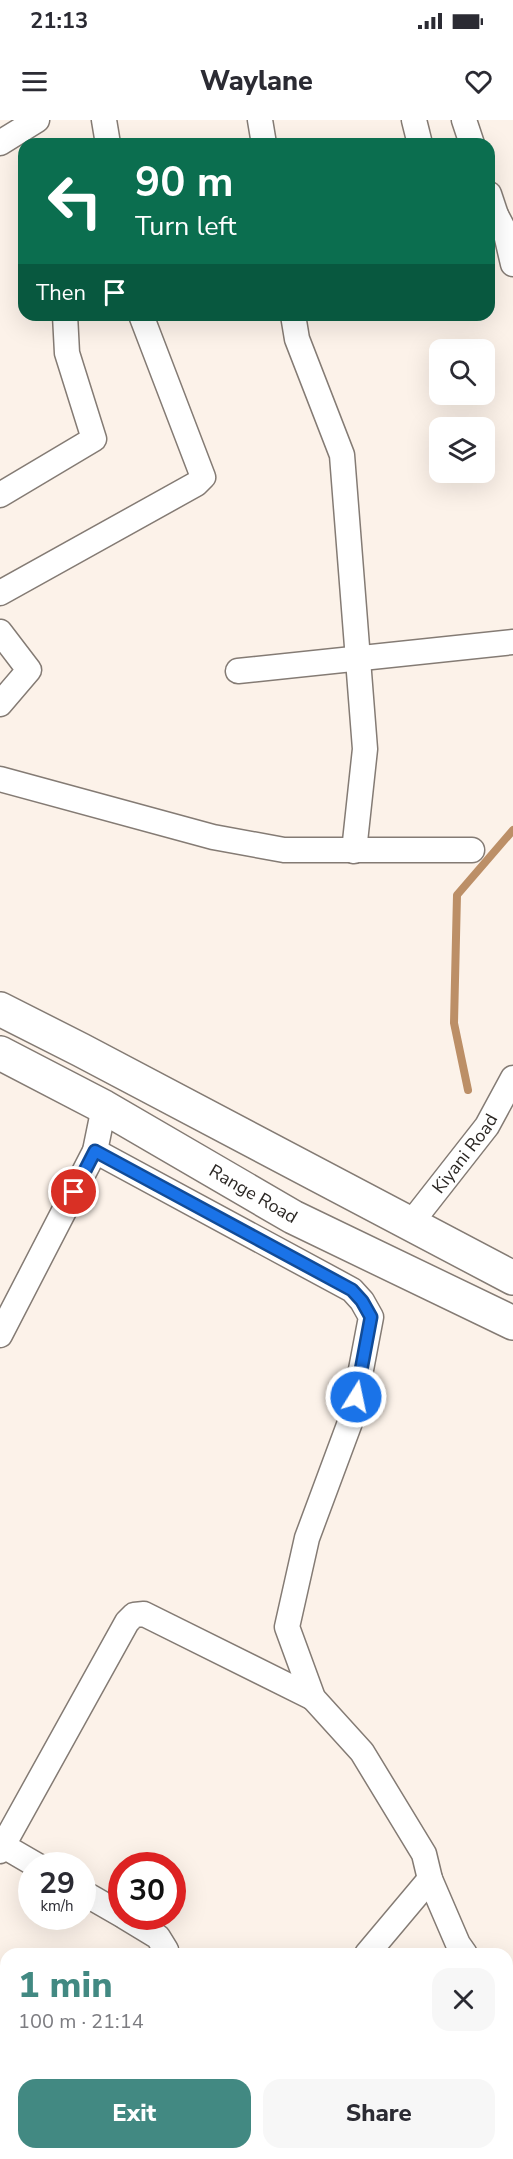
<!DOCTYPE html>
<html lang="en">
<head>
<meta charset="utf-8">
<style>
	body { margin:0; font-family:"Nunito Sans",sans-serif; background:#f7f7f7; color:#2b2b33; height:100vh; display:flex; flex-direction:column; font-size:22px; white-space:nowrap }
	* { box-sizing:border-box; margin:0 }
	p { font-size:20px; color:#7c7c81 }
	.icon { flex:none; width:33px; height:33px; fill:none; stroke:currentColor; stroke-width:2; stroke-linecap:round; stroke-linejoin:round }
	.map { position:relative; flex:1; overflow:hidden }
	.details { position:absolute; left:0px; top:1828px; width:513px; height:212px; display:flex; flex-direction:column; background:#fff; border-radius:18px 18px 0 0; box-shadow:0 6px 24px #0002 }
	.details>* { flex:none }
	.hud { position:absolute; left:18px; top:18px; width:477px; height:183px; border-radius:18px; box-shadow:0 6px 24px #0002; background:#0b6e4f; color:#fff; overflow:hidden }
	.controls { position:absolute; left:429px; top:219px; display:grid; gap:12px }
	.controls a { display:grid; place-items:center; width:66px; height:66px; border-radius:12px; background:#fff; box-shadow:0 6px 24px #0002; font-size:30px }
	.speed { position:absolute; left:18px; top:1732px; display:flex; gap:12px; font-size:30px; font-weight:700; text-align:center }
	.speed>* { display:grid; place-content:center; width:78px; height:78px; border-radius:50%; background:#fff; box-shadow:0 6px 24px #0002; line-height:1 }
	.speed small { font-size:15px; font-weight:400 }
	.speed .limit { border:9px solid #d22; background:#fff; color:#111 }
	.pin { position:absolute; display:grid; place-items:center; width:51px; height:51px; color:#fff; margin:-26px; border:3px solid #fff; border-radius:50%; box-shadow:0 2px 6px #0007 }
	.me { position:absolute; width:66px; margin:-33px; rotate:10deg; stroke-linejoin:round; filter:drop-shadow(0 0 4px #0008) }
	.turn { display:flex; align-items:center; gap:21px; height:126px; padding:0 18px; font-size:27px }
	.turn .icon { width:78px; height:78px; stroke-width:2.5 }
	.turn b { display:block; font-size:42px; line-height:51px }
	.then { display:flex; align-items:center; height:57px; padding:0 18px; background:#0003; gap:12px; font-size:22px }
	.round { display:grid; place-items:center; flex:none; width:63px; height:63px; border-radius:18px; background:#f7f7f7 }
	.headline { display:flex; align-items:center; justify-content:space-between; height:102px; padding:0 18px }
	h1 { font-size:36px; font-weight:800; line-height:45px; color:#428982 }
	.button { display:flex; gap:12px; margin-top:auto; padding:12px 18px }
	.button a { flex:1; height:69px; border-radius:18px; background:#428982; color:#fff; font-size:24px; font-weight:800; line-height:69px; text-align:center }
	.button a+a { background:#f7f7f7; color:#2b2b33 }
	.status { display:flex; justify-content:space-between; align-items:center; height:42px; padding:0 30px; background:#fff; direction:ltr }
	.status svg { height:16px; fill:currentColor }
	header { display:flex; justify-content:space-between; align-items:center; height:78px; padding:0 18px; background:#fff; font-size:27px; font-weight:800 }
	.map>svg:first-child { display:block }
	.lines { fill:none; stroke-linecap:round; stroke-linejoin:round }
	.stream { stroke:#bc8f67; stroke-width:8 }
	.street-casing { stroke:#847b74; stroke-width:27 }
	.primary-casing { stroke:#847b74; stroke-width:36 }
	.street { stroke:#fff; stroke-width:24 }
	.primary { stroke:#fff; stroke-width:33 }
	.route-casing { stroke:#114b97; stroke-width:15 }
	.route { stroke:#1a73e8; stroke-width:10 }
	.labels { text-anchor:middle; stroke-width:4.5; stroke-linejoin:round; paint-order:stroke }
	.street-label { font-size:18px; fill:#2b2724; stroke:#fff }
</style>
</head>
<body>
<div class="status"><b>21:13</b><svg viewBox="0 0 49 12"><path d="M0 12V9h3v3zM5 12V6h3v6zM10 12V3h3v9zM15 12V0h3v12zM26 1h20v11H26zM47 4h2v5h-2z"/></svg></div>
<header><svg class="icon" aria-label="menu" viewBox="0 0 24 24"><path d="M4 6h16M4 12h16M4 18h16"/></svg>Waylane<svg class="icon" aria-label="heart" viewBox="0 0 24 24"><path d="M12 20l-8-8c-3-5 5-10 8-4 3-6 11-1 8 4z"/></svg></header>
<div class="map">
<svg width="513" height="2039" viewBox="0 0 513 2039">
	<rect width="100%" height="100%" fill="#fcf2e9"/>
	<g class="lines">
		<path class="stream" d="M 468,970 L 454,903 L 457,775 L 513,710"/>
		<g class="street-casing">
			<g id="street">
				<path d="M 104,0 L 108,24"/>
				<path d="M 260,0 L 264,24"/>
				<path d="M 414,0 L 420,24"/>
				<path d="M 464,0 L 472,24"/>
				<path d="M 0,23 L 37,0"/>
				<path d="M 489,74 L 496,95"/>
				<path d="M 489,97 L 496,95 L 506,114 L 513,144"/>
				<path d="M 293,195 L 297,219 L 342,335 L 365,629 L 354,731"/>
				<path d="M 0,375 L 94,319 L 67,233 L 65,195"/>
				<path d="M 0,473 L 196,364 L 203,357 L 141,195"/>
				<path d="M 0,512 L 29,550 L 0,584"/>
				<path d="M 238,551 L 513,522"/>
				<path d="M 0,659 L 213,717 L 284,730 L 472,730"/>
				<path d="M 95,1031 L 352,1170 L 362,1181 L 371,1197 L 352,1297 L 307,1418 L 287,1507 L 313,1578 L 362,1632 L 424,1734 L 430,1759 L 458,1824 L 465,1834"/>
				<path id="s1" d="M 411,1103 L 487,1006 L 513,958"/>
				<path d="M 0,1215 L 95,1031 L 104,987"/>
				<path d="M 0,1724 L 38,1746"/>
				<path d="M 0,1731 L 127,1502 L 134,1495 L 144,1494 L 313,1578"/>
				<path d="M 82,1772 L 122,1795"/>
				<path d="M 125,1797 L 158,1817 L 166,1830 L 164,1834"/>
				<path d="M 367,1834 L 430,1759"/>
				<path d="M 507,1859 L 513,1862"/>
				<path d="M 69,2039 L 72,2034"/>
				<path d="M 224,2039 L 227,2034"/>
				<path d="M 495,2039 L 504,2034"/>
			</g>
		</g>
		<g class="primary-casing">
			<g id="primary">
				<path d="M 0,889 L 81,930 L 513,1158"/>
				<path id="s2" d="M 0,933 L 104,987 L 293,1097 L 513,1203"/>
			</g>
		</g>
		<use href="#street" class="street"/>
		<use href="#primary" class="primary"/>
	</g>
	<g class="lines">
		<g class="route-casing">
			<path id="route" d="M 74,1072 L 95,1031 L 352,1170 L 362,1181 L 371,1197 L 356,1277"/>
		</g>
		<use href="#route" class="route"/>
	</g>
	<g class="labels">
		<g class="street-label">
			<text dy="6" stroke="none"><textPath href="#s1" startOffset="88">Kiyani Road</textPath></text>
			<text dy="6" stroke="none"><textPath href="#s2" startOffset="290">Range Road</textPath></text>
		</g>
	</g>
</svg>
<div class="controls">
<a><svg class="icon" aria-label="search" viewBox="0 0 24 24"><circle cx="10" cy="10" r="6"/><path d="M15 15l6 6"/></svg></a>
<a><svg class="icon" aria-label="layers" viewBox="0 0 24 24"><path d="M12 4l9 5-9 5-9-5zM3 14l9 5 9-5"/></svg></a>
</div>
<div class="speed"><div>29<small>km/h</small></div><div class="limit">30</div></div>
<div class="pin" style="left:74px;top:1072px;background:#d93025"><svg class="icon" aria-label="arrive" viewBox="0 0 24 24"><path d="M6 21V4h12l-3 4 3 4H6"/></svg></div>
<svg class="me" style="left:356px;top:1277px" viewBox="-20 -20 40 40"><circle r="17" fill="#1a73e8" stroke="#fff" stroke-width="3"/><path d="M0-11L8 9 0 5-8 9z" fill="#fff"/></svg>
<div class="hud">
<div class="turn"><svg class="icon" aria-label="left" viewBox="0 0 24 24"><path d="M17 20v-9H6M10 6l-5 5 5 5"/></svg><div><b>90 m</b>Turn left</div></div>
<div class="then">Then<svg class="icon" aria-label="arrive" viewBox="0 0 24 24"><path d="M6 21V4h12l-3 4 3 4H6"/></svg></div>
</div>
<section class="details">
<div class="headline"><div><h1>1 min</h1><p>100 m · 21:14</p></div><a class="round"><svg class="icon" aria-label="close" viewBox="0 0 24 24"><path d="M6 6l12 12M18 6L6 18"/></svg></a></div>
<div class="button"><a>Exit</a><a>Share</a></div>
</section>
</div>
</body>
</html>
